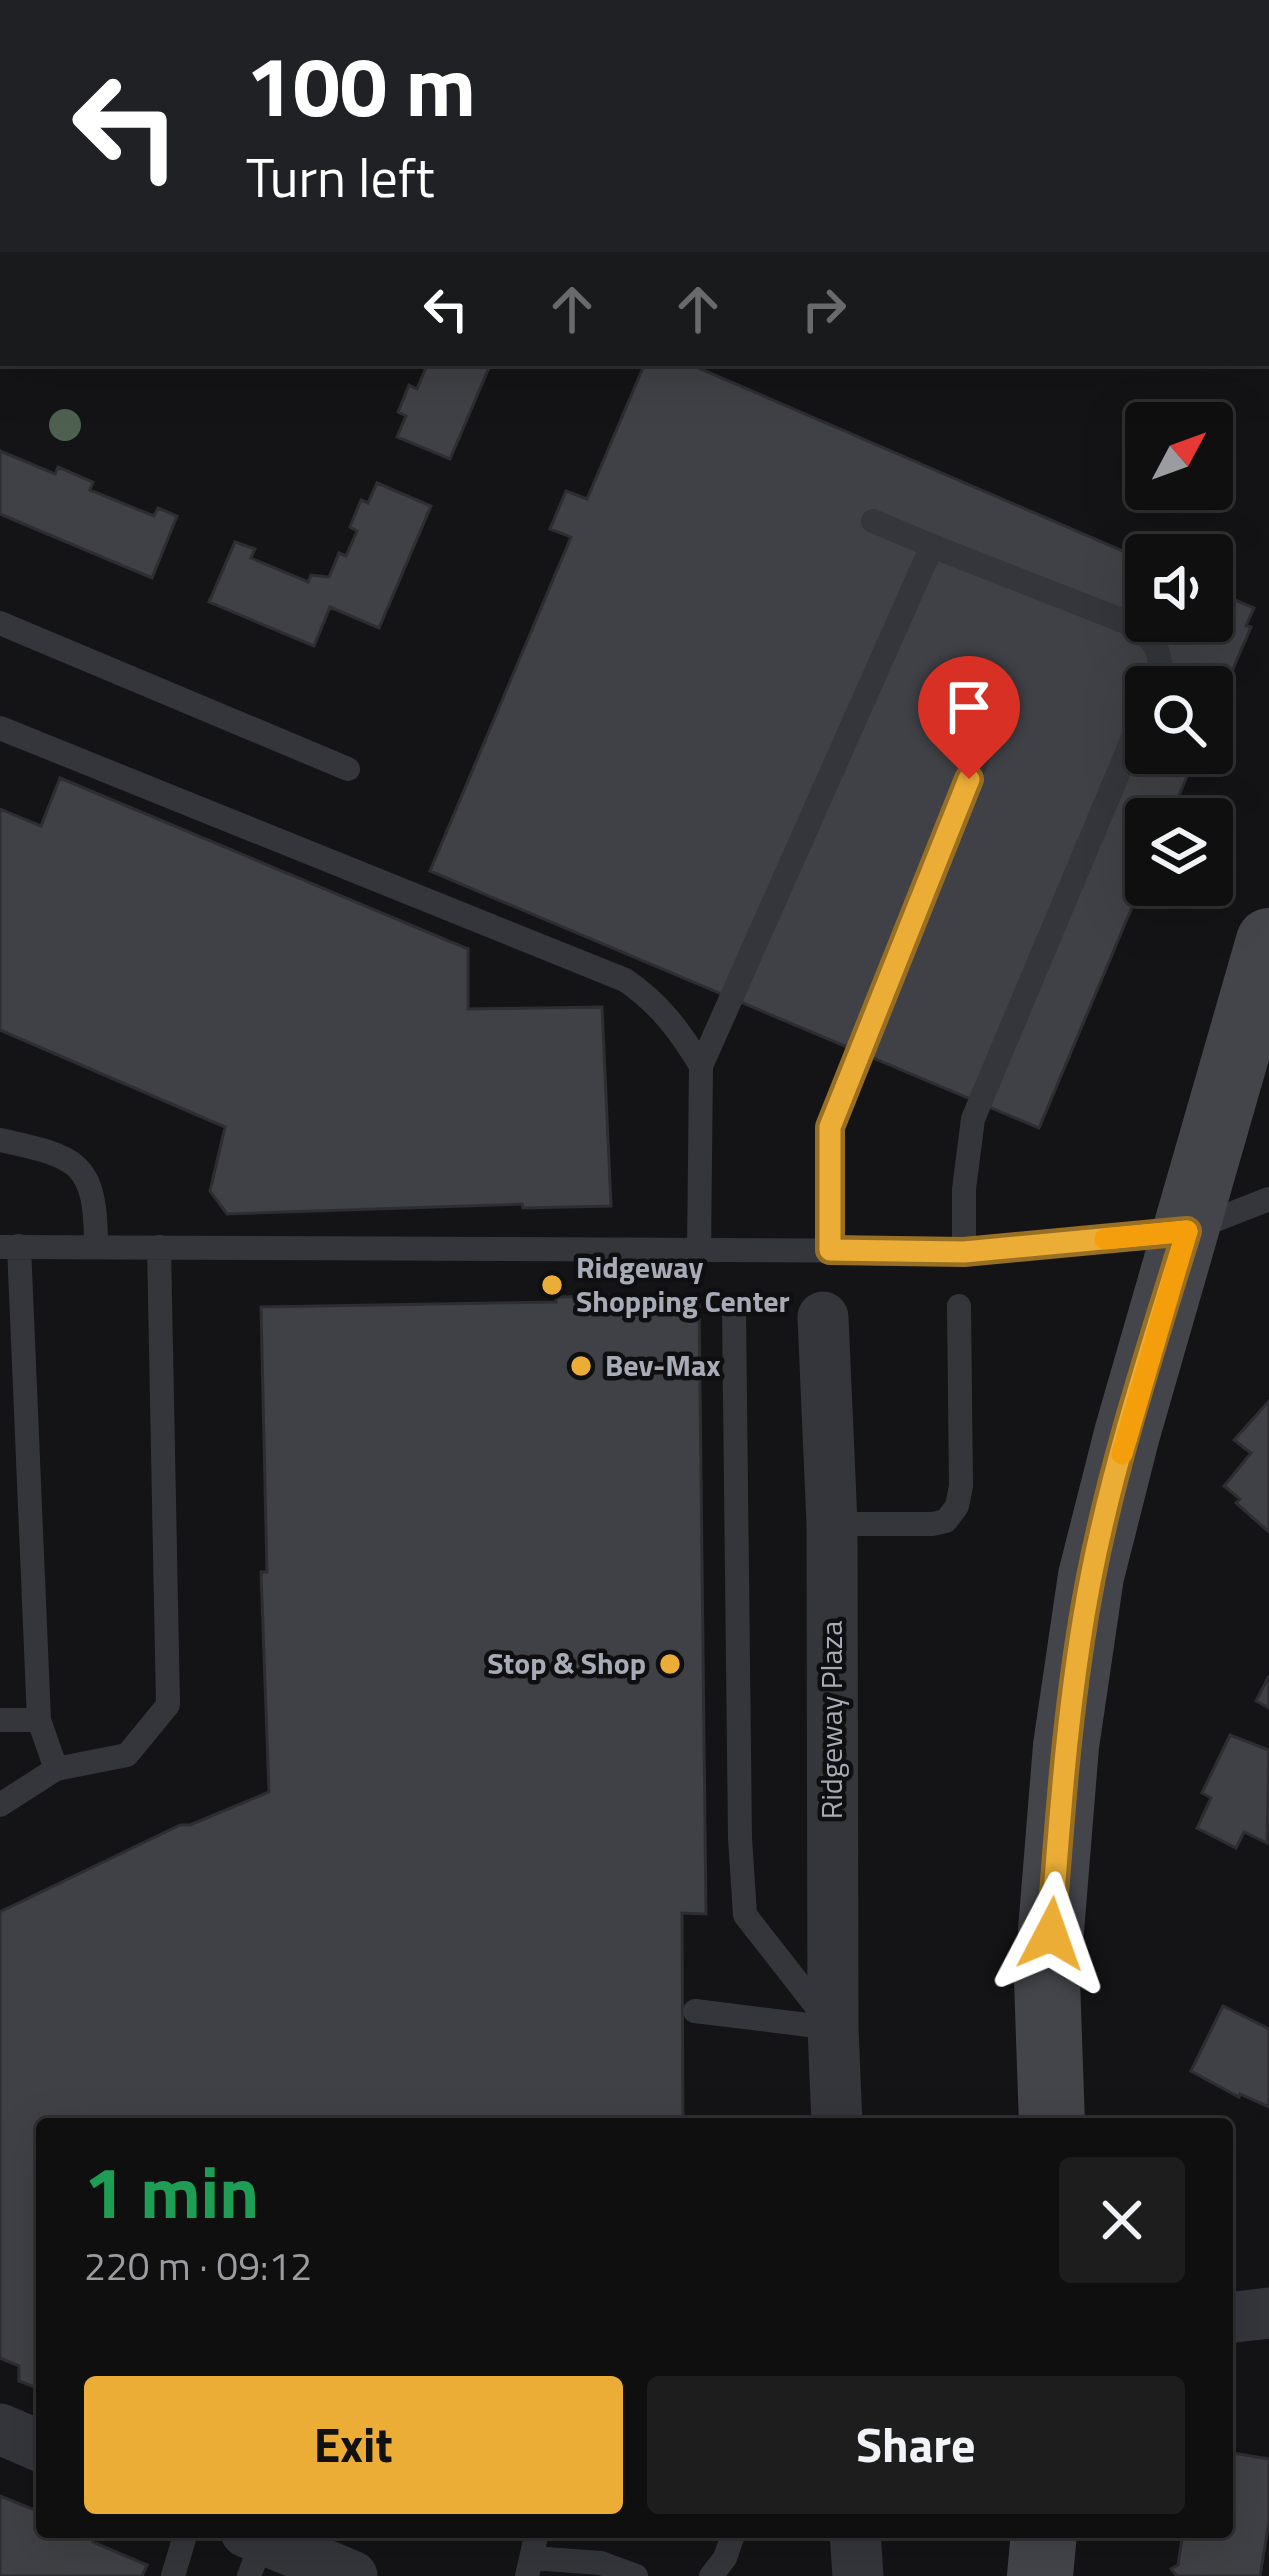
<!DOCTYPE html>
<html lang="en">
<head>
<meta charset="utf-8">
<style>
	body { margin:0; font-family:"Titillium Web",sans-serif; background:#1d1d1e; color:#f1f3f6; height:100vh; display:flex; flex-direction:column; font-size:45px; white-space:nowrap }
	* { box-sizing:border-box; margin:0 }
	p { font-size:39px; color:#9b9c9f }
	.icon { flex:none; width:66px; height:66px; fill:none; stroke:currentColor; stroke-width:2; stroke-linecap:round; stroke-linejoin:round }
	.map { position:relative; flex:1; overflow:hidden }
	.drawer { position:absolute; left:36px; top:2118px; width:1197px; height:420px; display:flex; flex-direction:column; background:#0f0f10; border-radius:12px; box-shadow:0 12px 48px #0002,0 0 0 3px #2f2f30 }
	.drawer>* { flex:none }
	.hud { position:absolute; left:0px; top:0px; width:1269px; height:366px; box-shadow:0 12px 48px #0002,0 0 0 3px #2f2f30; background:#202124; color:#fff; overflow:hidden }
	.needle { width:78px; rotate:49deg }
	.fabs { position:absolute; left:1125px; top:402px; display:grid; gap:24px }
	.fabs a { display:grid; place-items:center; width:108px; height:108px; border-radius:12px; background:#0f0f10; box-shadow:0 12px 48px #0002,0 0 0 3px #2f2f30; font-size:60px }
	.pin { position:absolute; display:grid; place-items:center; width:102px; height:102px; color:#fff; margin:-123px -51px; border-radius:50% 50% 50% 0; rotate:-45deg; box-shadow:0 0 12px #0007 }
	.pin .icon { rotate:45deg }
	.me { position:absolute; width:132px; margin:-66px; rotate:4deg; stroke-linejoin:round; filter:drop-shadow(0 0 9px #0008) }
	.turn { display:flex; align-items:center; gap:42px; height:252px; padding:0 48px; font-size:54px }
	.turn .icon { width:156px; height:156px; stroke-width:2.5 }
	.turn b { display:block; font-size:84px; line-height:102px }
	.lanes { display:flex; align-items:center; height:114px; padding:0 48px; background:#0003; justify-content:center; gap:60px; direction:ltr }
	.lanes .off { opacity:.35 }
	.round { display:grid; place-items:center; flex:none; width:126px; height:126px; border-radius:12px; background:#1d1d1e }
	.summary { display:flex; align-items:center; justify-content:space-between; height:204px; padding:0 48px }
	h1 { font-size:72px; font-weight:700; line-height:90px; color:#1e9e55 }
	.cta { display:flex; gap:24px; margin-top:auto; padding:24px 48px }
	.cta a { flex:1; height:138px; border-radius:12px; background:#ecad36; color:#111; font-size:48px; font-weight:700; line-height:138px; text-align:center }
	.cta a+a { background:#1d1d1e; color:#f1f3f6 }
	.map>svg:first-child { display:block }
	.building { fill:#404146; stroke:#2e2e32; stroke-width:3 }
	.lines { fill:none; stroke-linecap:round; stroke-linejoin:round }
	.lane { stroke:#35363b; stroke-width:24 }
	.street { stroke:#35363b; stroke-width:51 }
	.secondary { stroke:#44454b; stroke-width:66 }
	.tree { fill:#4e6150 }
	.route-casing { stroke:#997023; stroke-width:30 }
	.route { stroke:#ecad36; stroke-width:21 }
	.slow { stroke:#f59e0b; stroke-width:21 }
	.poi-dot { fill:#ecad36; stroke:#0f0f11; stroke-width:4.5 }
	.labels { text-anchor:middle; stroke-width:9; stroke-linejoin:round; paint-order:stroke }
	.poi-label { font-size:30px; font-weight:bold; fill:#a6abb6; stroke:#0f0f11; text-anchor:start }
	.street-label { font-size:30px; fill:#a6abb6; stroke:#0f0f11 }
</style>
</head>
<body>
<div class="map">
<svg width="1269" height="2576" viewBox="0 0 1269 2576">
	<rect width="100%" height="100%" fill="#141416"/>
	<path class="building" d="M 303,0 L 870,0 L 869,3 Z
		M 997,0 L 1137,0 L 1136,3 Z
		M 0,230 L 3,231 L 2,302 L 0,301 Z
		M 428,363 L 491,363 L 450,459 L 397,437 L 406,416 L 398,412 L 409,385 L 417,389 Z
		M 645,363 L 687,363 L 1146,561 L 1146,621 L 1212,621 L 1212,590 L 1254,608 L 1246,626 L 1251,627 L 1212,718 L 1212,687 L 1146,687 L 1146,753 L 1197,753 L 1169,819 L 1146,819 L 1146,874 L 1039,1128 L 430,871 L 571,537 L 550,529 L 566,491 L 587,499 Z
		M 0,451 L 55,474 L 58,467 L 93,482 L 90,490 L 154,516 L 158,508 L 177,516 L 152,578 L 0,514 Z
		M 377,483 L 431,506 L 379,628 L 330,607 L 314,646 L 209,602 L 235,542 L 255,549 L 251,558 L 308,582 L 311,575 L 329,577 L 339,553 L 346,556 L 357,531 L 350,527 L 361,500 L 368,503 Z
		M 60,778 L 468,949 L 468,1009 L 602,1007 L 611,1206 L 523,1208 L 522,1204 L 227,1214 L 210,1191 L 225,1127 L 0,1030 L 0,809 L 41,826 Z
		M 651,1295 L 651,1300 L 699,1300 L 706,1914 L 682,1913 L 683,2124 L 657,2124 L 657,2117 L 447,2124 L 42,2124 L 42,2390 L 19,2381 L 19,2366 L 0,2358 L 0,1912 L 180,1825 L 190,1825 L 269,1792 L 261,1572 L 267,1572 L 261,1307 L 556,1302 L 556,1297 Z
		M 1269,1401 L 1269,1532 L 1236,1503 L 1240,1499 L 1224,1486 L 1251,1453 L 1234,1440 Z
		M 1269,1676 L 1269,1708 L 1256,1701 Z
		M 1230,1735 L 1269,1750 L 1267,1843 L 1244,1832 L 1236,1848 L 1197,1828 L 1211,1798 L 1202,1793 Z
		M 1223,2006 L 1269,2029 L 1269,2107 L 1240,2094 L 1239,2097 L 1191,2071 Z
		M 1227,2452 L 1269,2459 L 1269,2521 L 1260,2576 L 1177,2576 L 1171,2569 L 1178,2565 L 1183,2532 L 1227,2532 Z
		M 0,2496 L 42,2513 L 42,2532 L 86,2532 L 96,2536 L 93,2542 L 147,2565 L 142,2576 L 0,2576 Z"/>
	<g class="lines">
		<path class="lane" d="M 74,0 L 82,3
			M 1266,173 L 1269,173
			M 873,521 L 932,546
			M 0,623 L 348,769
			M 0,728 L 625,980 C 659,1003 680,1031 701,1066
			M 0,1140 C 79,1157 96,1162 96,1247
			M 0,1247 L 964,1251 L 1187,1231 L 1269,1199
			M 830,1250 L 830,1127 L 1004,692
			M 964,1251 L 964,1189 L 973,1119 L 1146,707
			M 699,1252 L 701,1066 L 932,546 L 1131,624 C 1156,639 1167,658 1155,687
			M 734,1311 L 740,1838 L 745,1915 L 828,2021
			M 832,1524 L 932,1524 L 946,1521 L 957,1506 L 961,1486 L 959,1306
			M 0,1720 L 39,1720 L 19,1246
			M 39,1720 L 56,1769 L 127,1755 L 168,1705 L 159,1247
			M 0,1805 L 56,1769
			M 695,2011 L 833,2028
			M 532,2558 L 601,2563 L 636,2576
			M 173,2576 L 186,2532
			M 249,2576 L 263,2539
			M 527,2576 L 537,2532
			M 711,2576 L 725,2558 L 734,2532"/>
		<path class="street" d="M 823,1317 L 832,1524 L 833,2028 L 837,2124
			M 1227,2318 L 1269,2313
			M 0,2429 L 42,2447
			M 246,2532 L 352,2576
			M 855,2532 L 858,2576"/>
		<path class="secondary" d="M 1052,2124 L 1047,1980 L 1066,1746 L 1091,1576 L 1127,1434 L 1269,941
			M 1040,2576 L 1044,2532"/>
	</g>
	<circle class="tree" cx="65" cy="425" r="16"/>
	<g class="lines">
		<g class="route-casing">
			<path id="route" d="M 969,779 L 830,1127 L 830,1250 L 964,1252 L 1187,1231 C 1152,1345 1114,1460 1091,1577 C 1068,1695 1060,1814 1051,1934"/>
		</g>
		<use href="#route" class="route"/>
		<path class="slow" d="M 1105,1239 L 1187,1231 L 1122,1454"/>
	</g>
	<g class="poi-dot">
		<circle cx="552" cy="1285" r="12"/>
		<circle cx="581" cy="1366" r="12"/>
		<circle cx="670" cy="1664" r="12"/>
	</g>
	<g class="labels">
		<g class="poi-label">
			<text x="576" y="1278">Ridgeway<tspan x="576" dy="34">Shopping Center</tspan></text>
			<text x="605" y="1376">Bev-Max</text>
			<text x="646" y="1674" text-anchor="end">Stop &amp; Shop</text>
		</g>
		<g class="street-label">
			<text transform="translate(832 1720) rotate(-90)" y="10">Ridgeway Plaza</text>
		</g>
	</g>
</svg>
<div class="fabs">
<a><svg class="needle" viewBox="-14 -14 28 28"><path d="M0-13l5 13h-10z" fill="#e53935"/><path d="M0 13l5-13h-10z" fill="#9b9c9f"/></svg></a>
<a><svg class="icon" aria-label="sound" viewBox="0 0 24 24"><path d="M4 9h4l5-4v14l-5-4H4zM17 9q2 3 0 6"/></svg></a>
<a><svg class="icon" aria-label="search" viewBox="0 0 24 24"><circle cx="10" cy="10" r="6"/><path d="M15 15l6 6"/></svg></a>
<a><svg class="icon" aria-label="layers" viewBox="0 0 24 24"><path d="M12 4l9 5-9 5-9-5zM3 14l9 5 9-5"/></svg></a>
</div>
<div class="pin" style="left:969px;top:779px;background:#d93025"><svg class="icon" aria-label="arrive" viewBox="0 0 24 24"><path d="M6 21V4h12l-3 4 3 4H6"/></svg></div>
<svg class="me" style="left:1051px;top:1934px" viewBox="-20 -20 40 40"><path d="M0-17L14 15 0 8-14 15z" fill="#ecad36" stroke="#fff" stroke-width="4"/></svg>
<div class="hud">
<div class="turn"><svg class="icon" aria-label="left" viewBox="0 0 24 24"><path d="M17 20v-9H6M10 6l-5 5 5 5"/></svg><div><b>100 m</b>Turn left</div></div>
<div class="lanes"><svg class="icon" aria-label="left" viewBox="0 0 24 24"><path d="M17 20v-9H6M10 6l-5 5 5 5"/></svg><svg class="icon off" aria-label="ahead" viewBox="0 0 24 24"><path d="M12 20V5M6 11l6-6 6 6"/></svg><svg class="icon off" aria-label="ahead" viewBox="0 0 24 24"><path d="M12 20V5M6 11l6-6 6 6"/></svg><svg class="icon off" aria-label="right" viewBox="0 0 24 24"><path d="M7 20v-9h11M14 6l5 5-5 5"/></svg></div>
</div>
<section class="drawer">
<div class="summary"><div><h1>1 min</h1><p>220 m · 09:12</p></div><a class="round"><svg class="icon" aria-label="close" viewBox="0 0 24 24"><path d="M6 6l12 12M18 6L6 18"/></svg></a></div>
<div class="cta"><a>Exit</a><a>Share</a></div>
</section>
</div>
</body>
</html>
